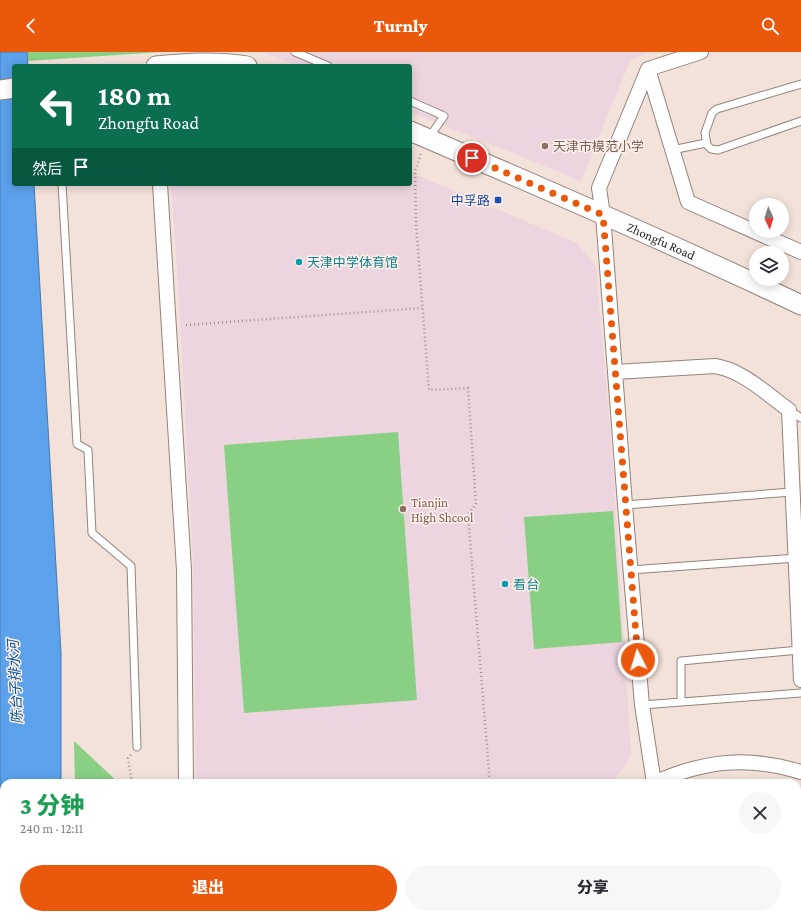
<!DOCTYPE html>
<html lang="zh">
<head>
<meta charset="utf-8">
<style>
	body { margin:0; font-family:"Crimson Pro","Noto Sans SC",serif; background:#f7f7f7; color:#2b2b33; height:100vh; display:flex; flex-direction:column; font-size:15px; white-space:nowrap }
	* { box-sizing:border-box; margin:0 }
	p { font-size:13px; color:#7c7c81 }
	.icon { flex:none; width:22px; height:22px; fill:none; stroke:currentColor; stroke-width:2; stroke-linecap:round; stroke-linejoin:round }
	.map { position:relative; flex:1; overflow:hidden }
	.details { position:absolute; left:0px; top:727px; width:801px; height:140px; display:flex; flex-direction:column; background:#fff; border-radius:12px 12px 0 0; box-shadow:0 2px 10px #0003 }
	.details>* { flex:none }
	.banner { position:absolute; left:12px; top:12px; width:400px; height:122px; border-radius:4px; box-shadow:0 2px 10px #0003; background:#0b6e4f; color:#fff; overflow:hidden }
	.needle { width:26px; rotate:176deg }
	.controls { position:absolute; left:749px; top:146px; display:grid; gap:8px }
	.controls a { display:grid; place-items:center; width:40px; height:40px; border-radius:50%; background:#fff; box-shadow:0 2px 10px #0003; font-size:20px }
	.pin { position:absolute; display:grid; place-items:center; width:34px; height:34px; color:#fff; margin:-17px; border:2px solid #fff; border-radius:50%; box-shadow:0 1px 4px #0007 }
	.me { position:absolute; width:44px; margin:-22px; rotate:355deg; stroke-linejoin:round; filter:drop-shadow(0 0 3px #0008) }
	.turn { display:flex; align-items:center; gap:14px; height:84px; padding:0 20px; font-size:18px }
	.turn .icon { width:52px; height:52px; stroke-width:2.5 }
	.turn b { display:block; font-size:28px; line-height:34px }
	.then { display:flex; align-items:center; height:38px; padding:0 20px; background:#0003; gap:8px; font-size:15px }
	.round { display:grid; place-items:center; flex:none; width:42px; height:42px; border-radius:21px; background:#f7f7f7 }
	.summary { display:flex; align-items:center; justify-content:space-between; height:68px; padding:0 20px }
	h1 { font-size:24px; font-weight:800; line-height:30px; color:#1e9e55 }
	.cta { display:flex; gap:8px; margin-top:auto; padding:8px 20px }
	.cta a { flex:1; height:46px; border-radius:24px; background:#ea580c; color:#fff; font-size:16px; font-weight:800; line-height:46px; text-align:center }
	.cta a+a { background:#f7f7f7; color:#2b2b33 }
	header { display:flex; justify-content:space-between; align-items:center; height:52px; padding:0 20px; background:#ea580c; color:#fff; font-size:18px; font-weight:800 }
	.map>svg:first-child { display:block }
	.education { fill:#edd5df }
	.green { fill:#89d084 }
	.water { fill:#5ba1eb; stroke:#4979ac }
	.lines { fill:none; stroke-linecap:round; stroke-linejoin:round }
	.lane-casing { stroke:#92837b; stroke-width:9 }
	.street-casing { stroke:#92837b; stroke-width:16 }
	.secondary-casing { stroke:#92837b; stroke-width:21 }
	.path { stroke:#9f938d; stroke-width:2.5; stroke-dasharray:1 3; stroke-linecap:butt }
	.lane { stroke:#fff; stroke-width:7 }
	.street { stroke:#fff; stroke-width:14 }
	.secondary { stroke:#fff; stroke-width:19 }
	.route { stroke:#ea580c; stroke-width:7; stroke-dasharray:0 12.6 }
	.education-dot { fill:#8d6e63; stroke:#fef0ea; stroke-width:1.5 }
	.transit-dot { fill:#1a4fb4; stroke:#fef0ea; stroke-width:1.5 }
	.culture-dot { fill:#0f9aa8; stroke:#fef0ea; stroke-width:1.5 }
	.labels { text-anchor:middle; stroke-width:3; stroke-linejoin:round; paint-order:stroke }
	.education-label { font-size:13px; fill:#785e54; stroke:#fef0ea; text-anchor:start }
	.transit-label { font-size:13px; fill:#164399; stroke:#fef0ea; text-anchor:end }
	.street-label { font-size:13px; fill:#201b18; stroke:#fef0ea }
	.culture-label { font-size:13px; fill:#0d838f; stroke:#fef0ea; text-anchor:start }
	.water-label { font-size:14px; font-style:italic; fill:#055699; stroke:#fef0ea }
</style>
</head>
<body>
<header><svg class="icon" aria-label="back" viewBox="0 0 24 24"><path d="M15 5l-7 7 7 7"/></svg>Turnly<svg class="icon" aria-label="search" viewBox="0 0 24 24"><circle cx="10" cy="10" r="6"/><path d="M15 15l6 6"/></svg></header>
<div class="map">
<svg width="801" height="867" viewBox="0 0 801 867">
	<rect width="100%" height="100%" fill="#f3e2da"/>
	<path class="education" d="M 263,0 L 651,0 L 630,9 L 581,129 L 410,60 L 410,14 L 298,14 Z
		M 410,120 L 577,191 L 596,214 L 612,400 L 631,700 L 627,712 L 613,728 L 609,731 L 196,731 L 193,513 L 180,267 L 171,132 L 410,132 Z"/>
	<path class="green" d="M 27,0 L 162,0 L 28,9 Z
		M 398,380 L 417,648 L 244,661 L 224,393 Z
		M 613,459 L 622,590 L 534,597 L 524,465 Z
		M 74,689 L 119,731 L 75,731 Z
		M 78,863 L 203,863 L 203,867 L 78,867 Z"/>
	<path class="water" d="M 0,0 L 27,0 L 28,14 L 14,14 L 14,132 L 34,132 L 61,601 L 61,731 L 4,731 L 4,863 L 62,863 L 62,867 L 0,867 Z"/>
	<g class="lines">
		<g class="lane-casing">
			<path id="lane" d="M 295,0 L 328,14
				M 801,32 L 717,57 L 712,61 L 705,81 L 707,93 L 711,97 L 718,98 L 801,69
				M 410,49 L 444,64 L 428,87
				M 672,98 L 706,91
				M 62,132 L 77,392 L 88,398 L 92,481 L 131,514 L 137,695
				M 789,358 L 801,366
				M 625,453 L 792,440
				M 630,518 L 797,506
				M 681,650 L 681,609 L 799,598
				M 642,653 L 801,641
				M 396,863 L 397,867"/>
		</g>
		<g class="street-casing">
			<path id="street" d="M 701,0 L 648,17 L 599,136 L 603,163 L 615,320 L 715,314 C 742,318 767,342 789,358 L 801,628
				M 648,17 L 688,150 L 801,200
				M 160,132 L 184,518 L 186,731
				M 615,320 L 625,453 L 642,653 L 654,731
				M 654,731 C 705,708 748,704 801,720
				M 238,867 L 238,863
				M 581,867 L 581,863"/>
		</g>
		<g class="secondary-casing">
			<g id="secondary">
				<path d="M 156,14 C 187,11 216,9 247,14"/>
				<path d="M 0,38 L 14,36"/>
				<path id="s1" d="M 410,79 C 541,135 673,192 801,253"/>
			</g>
		</g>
		<path class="path" d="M 421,102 L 415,119 L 416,172 L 429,338 L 468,336 L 476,452 L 468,463 L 490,731
			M 186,273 L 422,256
			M 131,703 L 128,706 L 132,731
			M 797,826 L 801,823
			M 136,863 L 136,867
			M 704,863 L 705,867
			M 765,867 L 765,863"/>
		<use href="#lane" class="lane"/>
		<use href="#street" class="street"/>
		<use href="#secondary" class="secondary"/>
	</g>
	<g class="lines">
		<path class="route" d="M 472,106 L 603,163 L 638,608"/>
	</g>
	<g class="education-dot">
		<circle cx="545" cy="94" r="4"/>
		<circle cx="403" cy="457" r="4"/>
	</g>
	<rect class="transit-dot" x="494" y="144" width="8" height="8" rx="2"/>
	<g class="culture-dot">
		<circle cx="299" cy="210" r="4"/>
		<circle cx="505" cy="532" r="4"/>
	</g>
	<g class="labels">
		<g class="education-label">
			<text x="553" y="99">天津市模范小学</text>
			<text x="411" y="455">Tianjin<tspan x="411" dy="15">High Shcool</tspan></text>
		</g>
		<g class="transit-label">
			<text x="490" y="153">中孚路</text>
		</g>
		<g class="street-label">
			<text dy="5" stroke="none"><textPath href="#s1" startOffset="274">Zhongfu Road</textPath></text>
		</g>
		<g class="culture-label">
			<text x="307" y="215">天津中学体育馆</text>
			<text x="513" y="537">看台</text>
		</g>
		<g class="water-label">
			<text transform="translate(15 630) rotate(-93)" y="5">陈台子排水河</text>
		</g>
	</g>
</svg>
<div class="controls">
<a><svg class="needle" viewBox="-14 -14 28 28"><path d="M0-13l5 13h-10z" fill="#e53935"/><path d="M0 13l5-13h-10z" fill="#7c7c81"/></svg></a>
<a><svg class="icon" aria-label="layers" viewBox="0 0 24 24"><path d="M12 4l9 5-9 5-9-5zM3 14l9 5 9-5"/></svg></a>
</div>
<div class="pin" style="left:472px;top:106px;background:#d93025"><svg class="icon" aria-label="arrive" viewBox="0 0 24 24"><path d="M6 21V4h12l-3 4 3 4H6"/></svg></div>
<svg class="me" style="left:638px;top:608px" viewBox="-20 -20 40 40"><circle r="17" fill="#ea580c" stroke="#fff" stroke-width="3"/><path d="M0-11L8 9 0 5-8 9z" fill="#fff"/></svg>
<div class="banner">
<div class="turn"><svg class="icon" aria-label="left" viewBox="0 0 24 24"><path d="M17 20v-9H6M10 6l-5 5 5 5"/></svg><div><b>180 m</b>Zhongfu Road</div></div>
<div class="then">然后<svg class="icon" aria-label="arrive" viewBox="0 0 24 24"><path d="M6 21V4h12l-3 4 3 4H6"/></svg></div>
</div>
<section class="details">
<div class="summary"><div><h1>3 分钟</h1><p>240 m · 12:11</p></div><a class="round"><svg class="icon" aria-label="close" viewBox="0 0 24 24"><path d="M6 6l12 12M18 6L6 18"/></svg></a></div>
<div class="cta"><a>退出</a><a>分享</a></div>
</section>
</div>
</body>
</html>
